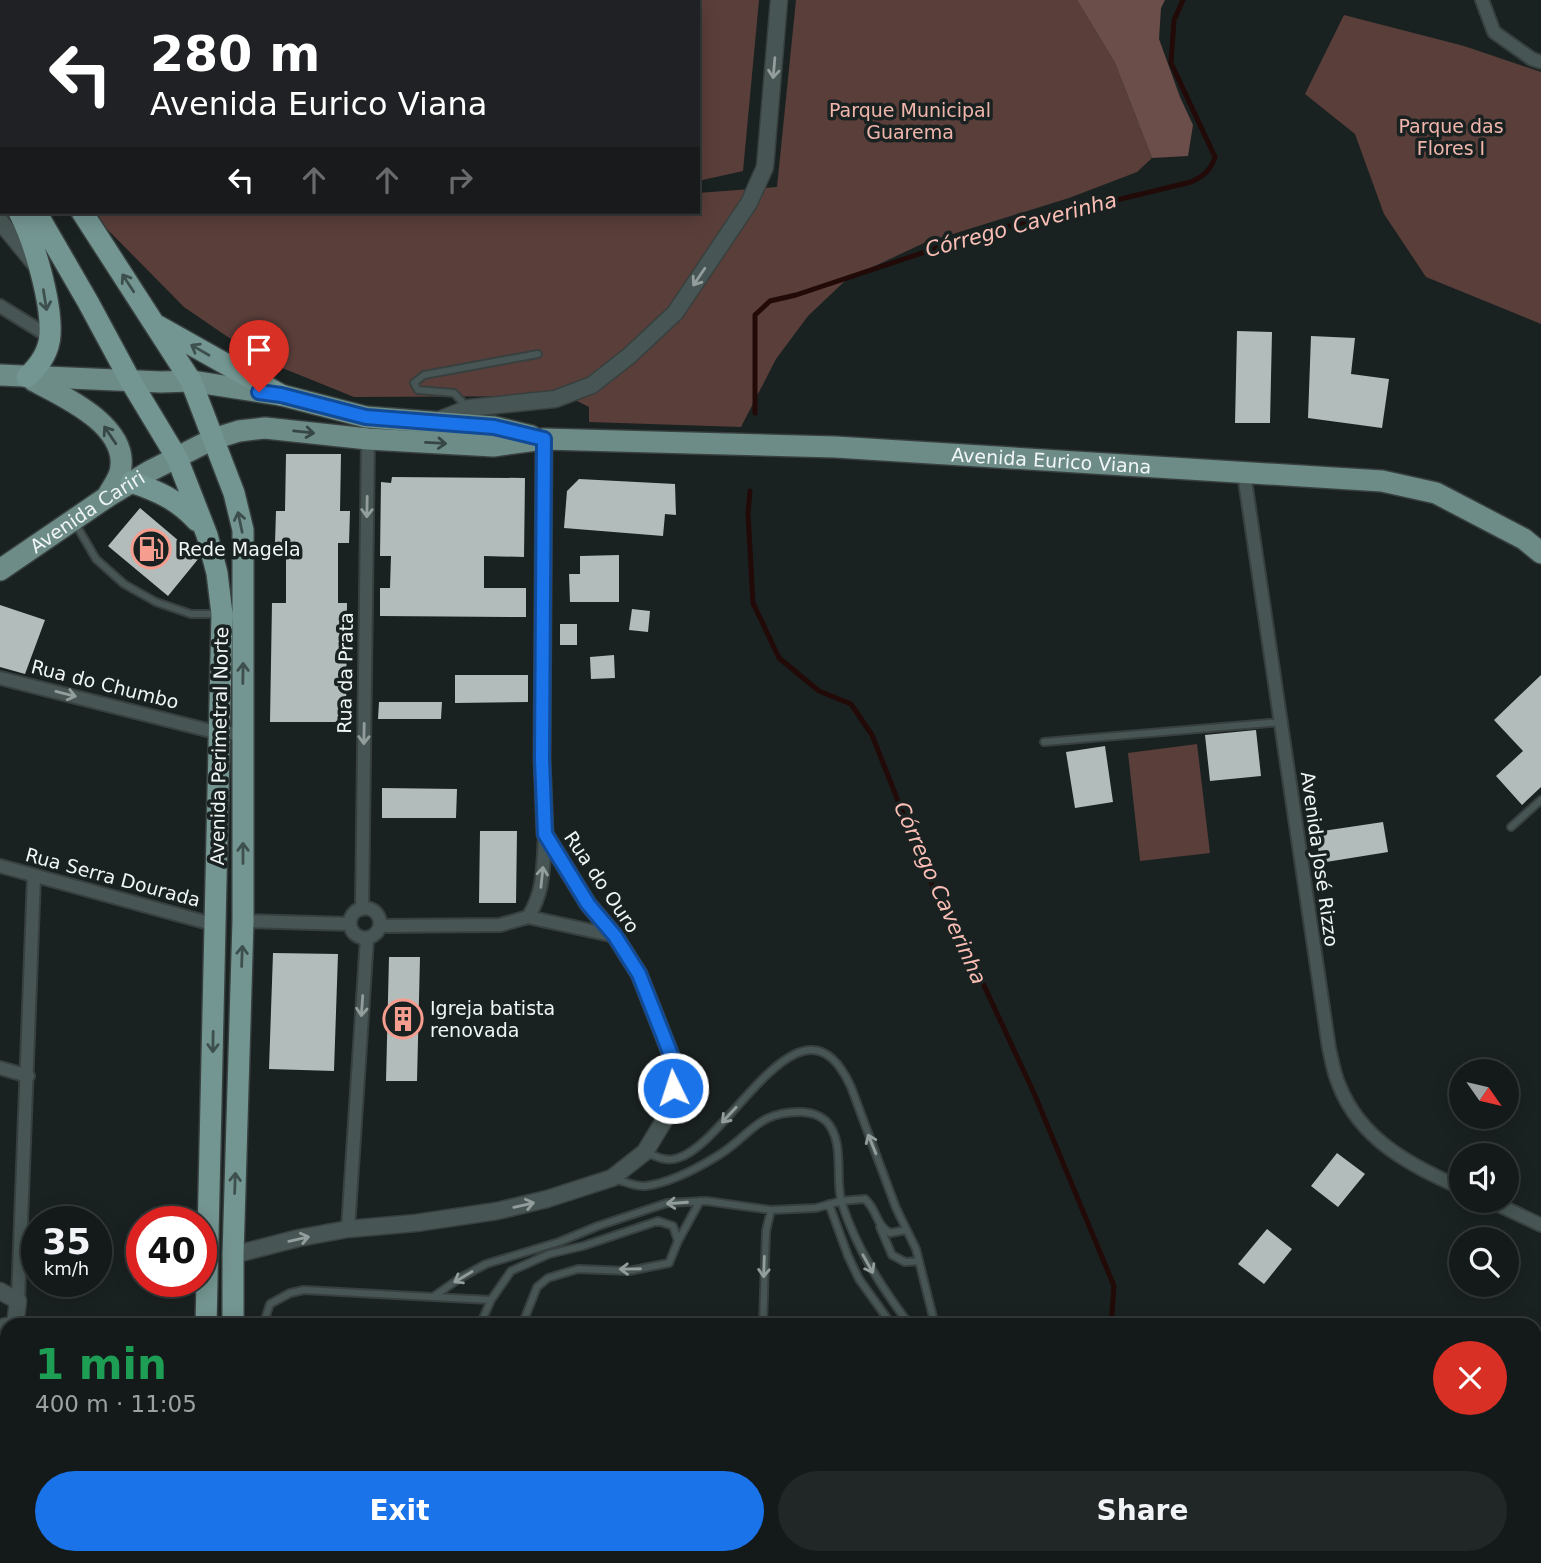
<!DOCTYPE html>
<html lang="en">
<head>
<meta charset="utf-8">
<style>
	body { margin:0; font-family:"DejaVu Sans",sans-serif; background:#212726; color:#f1f3f6; height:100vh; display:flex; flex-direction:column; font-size:26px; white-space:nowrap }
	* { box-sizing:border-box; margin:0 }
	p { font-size:23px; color:#9da1a2 }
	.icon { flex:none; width:38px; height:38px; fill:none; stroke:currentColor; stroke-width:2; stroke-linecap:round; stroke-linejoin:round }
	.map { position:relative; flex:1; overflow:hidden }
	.sheet { position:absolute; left:0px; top:1318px; width:1542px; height:247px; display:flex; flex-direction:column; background:#141a19; border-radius:21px 21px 0 0; box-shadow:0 4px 18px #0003,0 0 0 2px #333838 }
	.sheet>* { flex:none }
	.top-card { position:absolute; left:0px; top:0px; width:700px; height:214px; box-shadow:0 4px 18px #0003,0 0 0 2px #333838; background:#202124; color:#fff; overflow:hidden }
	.needle { width:46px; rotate:124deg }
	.controls { position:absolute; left:1449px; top:1059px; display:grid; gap:14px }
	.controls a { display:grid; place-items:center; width:70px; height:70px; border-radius:50%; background:#141a19; box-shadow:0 4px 18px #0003,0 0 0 2px #333838; font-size:35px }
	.speed { position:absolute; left:21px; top:1206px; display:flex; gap:14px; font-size:35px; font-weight:700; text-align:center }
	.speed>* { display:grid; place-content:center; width:91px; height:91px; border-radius:50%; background:#141a19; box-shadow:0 4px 18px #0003,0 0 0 2px #333838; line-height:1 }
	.speed small { font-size:18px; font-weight:400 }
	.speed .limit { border:10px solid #d22; background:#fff; color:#111 }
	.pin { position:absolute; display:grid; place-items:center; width:60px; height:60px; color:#fff; margin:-72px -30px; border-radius:50% 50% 50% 0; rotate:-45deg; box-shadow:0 0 7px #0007 }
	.pin .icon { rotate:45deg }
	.me { position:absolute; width:77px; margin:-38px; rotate:356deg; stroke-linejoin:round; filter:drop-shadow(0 0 5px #0008) }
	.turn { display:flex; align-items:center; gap:24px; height:147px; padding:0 35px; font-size:32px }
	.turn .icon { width:91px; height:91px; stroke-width:2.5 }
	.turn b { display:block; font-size:49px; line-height:60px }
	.lanes { display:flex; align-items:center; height:66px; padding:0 35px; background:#0003; justify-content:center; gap:35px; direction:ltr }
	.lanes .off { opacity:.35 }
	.round { display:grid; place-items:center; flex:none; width:74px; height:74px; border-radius:37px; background:#212726 }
	.overview { display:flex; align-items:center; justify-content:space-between; height:119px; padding:0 35px }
	h1 { font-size:42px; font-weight:700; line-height:52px; color:#1e9e55 }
	.primary-button { display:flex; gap:14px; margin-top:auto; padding:14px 35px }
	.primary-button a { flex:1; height:80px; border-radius:42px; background:#1a73e8; color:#fff; font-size:28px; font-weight:700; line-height:80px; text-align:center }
	.primary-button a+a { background:#212726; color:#f1f3f6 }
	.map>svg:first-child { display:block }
	.green { fill:#5a3e3a }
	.forest { fill:#6b4e49 }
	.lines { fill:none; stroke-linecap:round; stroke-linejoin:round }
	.stream { stroke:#210a07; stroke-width:5 }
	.building { fill:#b2bcbb }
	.service-casing { stroke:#38403f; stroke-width:10 }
	.minor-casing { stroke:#38403f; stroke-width:16 }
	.tertiary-casing { stroke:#38403f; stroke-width:19 }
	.primary-casing { stroke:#38403f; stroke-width:24 }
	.trunk-casing { stroke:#38403f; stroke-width:24 }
	.service { stroke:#475654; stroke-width:6 }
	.minor { stroke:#475654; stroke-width:12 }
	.tertiary { stroke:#475654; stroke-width:16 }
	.primary { stroke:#6d8c88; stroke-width:21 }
	.trunk { stroke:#749692; stroke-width:21 }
	.oneway { stroke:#939e9c }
	.oneway2 { stroke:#3e504e }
	.oneway3 { stroke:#374745 }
	.route-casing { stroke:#114b97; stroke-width:18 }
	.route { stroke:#1a73e8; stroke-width:12 }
	.labels { text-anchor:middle; stroke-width:7; stroke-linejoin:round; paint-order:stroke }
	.park-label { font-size:19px; fill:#f0b5ab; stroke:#1a2221 }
	.street-label { font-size:19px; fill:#f0f5f5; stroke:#1a2221 }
	.poi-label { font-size:19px; fill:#f0f5f5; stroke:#1a2221; text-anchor:start }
	.water-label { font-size:21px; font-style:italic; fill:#fbbfb5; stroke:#1a2221 }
</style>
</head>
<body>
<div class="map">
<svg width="1541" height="1563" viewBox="0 0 1541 1563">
	<rect width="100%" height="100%" fill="#1a2221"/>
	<path class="green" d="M 0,0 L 759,0 L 743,171 L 698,181 L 698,2 L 2,2 L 2,66 Z
		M 796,0 L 1077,0 L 1115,63 L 1152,158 L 1137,172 L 1069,198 L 924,243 L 847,279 L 808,316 L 776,359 L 741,427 L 589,422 L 589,407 L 567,396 L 354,397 L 260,359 L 184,307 L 106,228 L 95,212 L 698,212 L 698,193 L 777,187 Z
		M 1344,15 L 1464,46 L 1541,72 L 1541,324 L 1426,277 L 1384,214 L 1355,134 L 1305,94 Z
		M 1197,744 L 1210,853 L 1140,861 L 1128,753 Z"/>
	<path class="forest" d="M 1077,0 L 1165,0 L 1161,8 L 1159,39 L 1180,97 L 1193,125 L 1188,156 L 1152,158 L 1115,63 Z"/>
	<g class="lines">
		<path class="stream" d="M 755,413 L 755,315 L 770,301 L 796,295 L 988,231 L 1191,182 C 1204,176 1210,171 1215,157 L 1171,63 L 1174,20 L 1183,0
			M 750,491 L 748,514 L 753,603 L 779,658 L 819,691 L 851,704 L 872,735 L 922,862 L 948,921 L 980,977 L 1034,1093 L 1114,1286 L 1111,1325
			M 1068,1563 L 1069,1558"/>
	</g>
	<path class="building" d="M 1237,331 L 1272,332 L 1270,423 L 1235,423 Z
		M 1311,336 L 1355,338 L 1351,374 L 1389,379 L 1382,428 L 1308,418 Z
		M 286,454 L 341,454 L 340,511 L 350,511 L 349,543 L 338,543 L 338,603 L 347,603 L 346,722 L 270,722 L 272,603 L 286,603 L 286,543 L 275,543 L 276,511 L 285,511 Z
		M 392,477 L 525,478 L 524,557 L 484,556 L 484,588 L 526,588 L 526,617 L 380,616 L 380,588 L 390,588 L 391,556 L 380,556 L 381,482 L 391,483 Z
		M 579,479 L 675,484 L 676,515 L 665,514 L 663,536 L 564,528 L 567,491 Z
		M 140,508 L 199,558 L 168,596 L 108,546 Z
		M 619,555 L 619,602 L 570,602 L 569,574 L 580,574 L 580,556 Z
		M 0,605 L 45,620 L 25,674 L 0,667 Z
		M 632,609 L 650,611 L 648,632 L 629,630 Z
		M 560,624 L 577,624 L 577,645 L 560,645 Z
		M 614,655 L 615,678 L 591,679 L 590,657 Z
		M 455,675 L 528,675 L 528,702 L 455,703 Z
		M 1541,675 L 1541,787 L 1522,805 L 1496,776 L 1523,751 L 1494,720 Z
		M 379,702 L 442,702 L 441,719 L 378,719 Z
		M 1256,730 L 1261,776 L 1210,781 L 1205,735 Z
		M 1105,746 L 1113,802 L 1075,808 L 1066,752 Z
		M 382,788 L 457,789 L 456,818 L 382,818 Z
		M 1383,822 L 1388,852 L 1320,863 L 1316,832 Z
		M 480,831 L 517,831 L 516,903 L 479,903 Z
		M 273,953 L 338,954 L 334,1071 L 269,1069 Z
		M 389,957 L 420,957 L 417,1081 L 386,1081 Z
		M 1337,1153 L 1365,1174 L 1338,1207 L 1311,1186 Z
		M 1267,1229 L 1292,1249 L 1264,1284 L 1238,1264 Z"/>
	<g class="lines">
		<g class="service-casing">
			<path id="service" d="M 468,408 L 454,393 L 418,390 L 414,383 L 424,375 L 538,354
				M 75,523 L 96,559 L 124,584 L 156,602 L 191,614 L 220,614
				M 1044,742 L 1281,722
				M 1511,827 L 1541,800
				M 647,1153 C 658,1157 666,1162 678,1158 C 730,1143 802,978 851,1087 L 896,1208 L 916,1249 L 935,1325
				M 614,1179 C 623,1181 636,1187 645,1186 C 671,1183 698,1168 719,1155 C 751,1135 757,1111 802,1112 C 811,1113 818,1114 826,1121 C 846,1142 834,1179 842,1204 C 857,1249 881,1287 910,1325
				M 829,1204 L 848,1256 L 859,1279 L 892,1325
				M 880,1227 L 892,1255 L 905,1262 L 919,1261
				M 678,1241 L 700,1201
				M 433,1297 L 491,1300
				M 263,1325 L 270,1304 L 290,1293 L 304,1290 L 433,1297 L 460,1278 L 486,1264 L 559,1242 L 598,1226 L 667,1203 L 706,1201 L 771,1210 L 816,1208 L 841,1201 L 865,1199 C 878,1211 875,1224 890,1233 L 906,1230
				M 480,1325 L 491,1300 L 511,1271 L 549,1254 L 583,1246 L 658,1221 L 673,1226 L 678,1241 L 669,1263 L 629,1271 L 578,1269 L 548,1278 L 537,1287 L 522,1325
				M 763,1325 L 766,1231 L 771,1210
				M 257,1563 L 257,1558
				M 407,1563 L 408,1558
				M 452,1563 L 454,1558
				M 900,1563 L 900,1558"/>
		</g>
		<g class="minor-casing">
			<path id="minor" d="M 1482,0 L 1494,32 L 1532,59 L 1541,62
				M 0,306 L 50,337
				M 1244,474 L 1329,1048 C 1332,1061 1334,1074 1339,1085 C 1361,1141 1411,1165 1461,1188
				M 0,678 L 219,733 L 243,733
				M 0,866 L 216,925
				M350 923a15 15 0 1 1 30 0a15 15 0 1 1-30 0Z
				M 362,909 L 368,439
				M 528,917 L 615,936
				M 243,921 L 350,924
				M 380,926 L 500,925 L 528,917 C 545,891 543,864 545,834
				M 0,1068 L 28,1076
				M 1488,1200 L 1541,1225
				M 348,1229 L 367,938
				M 18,1301 L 34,876"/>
		</g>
		<g class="tertiary-casing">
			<path id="tertiary" d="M 0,221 L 36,265
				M 436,421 L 469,408 L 555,399 L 592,385 L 629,356 L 675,313 L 749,203 L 765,167 L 779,0
				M 233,1255 L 299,1238 L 348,1229 L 416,1223 L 497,1211 L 547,1199 L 612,1178 L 645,1152 L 665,1119 L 673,1088 L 671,1055 L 639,974 L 615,936 L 588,904 L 545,834 L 542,759 L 544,439
				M 0,1291 L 18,1301 L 15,1325
				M 0,1328 L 7,1326
				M 0,1358 L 7,1361"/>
		</g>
		<g class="primary-casing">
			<g id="primary">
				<path d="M 0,375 L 161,382 L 191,381 L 281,395 L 366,417 L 494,427 L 531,436"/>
				<path d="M 34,381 C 65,397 131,427 120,472 C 118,480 111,489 107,497"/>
				<path id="s1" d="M 0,570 L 107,497 L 150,471 L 213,439 L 239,431 L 265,428 L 368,439 L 493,446 L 544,439 L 835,447 L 1382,481 L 1436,493 L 1524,539 L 1541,553"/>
			</g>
		</g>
		<g class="trunk-casing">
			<path id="trunk" d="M 0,85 L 2,88
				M 0,154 L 2,157
				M 0,174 L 2,177
				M 19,212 C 34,240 52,303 50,335 C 49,353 39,366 27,377
				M 36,212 L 88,302 L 130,380 L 177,458 L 207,535 L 217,573 L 222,614 L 206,1325
				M 82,212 L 191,381 L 234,493 L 243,530 L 243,921 L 233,1255 L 233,1325
				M 158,326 L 281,395
				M 131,482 C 158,491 178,500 197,521
				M 202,1563 L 202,1558
				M 233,1563 L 233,1558"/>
		</g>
		<use href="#service" class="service"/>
		<use href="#minor" class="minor"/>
		<use href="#tertiary" class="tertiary"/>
		<use href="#primary" class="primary"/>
		<use href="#trunk" class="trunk"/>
	</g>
	<defs><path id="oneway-shaft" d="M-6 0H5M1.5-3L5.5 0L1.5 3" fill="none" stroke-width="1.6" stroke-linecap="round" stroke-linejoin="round" transform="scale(1.75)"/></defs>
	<g class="oneway">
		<use href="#oneway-shaft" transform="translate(774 68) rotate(95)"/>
		<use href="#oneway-shaft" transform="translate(699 277) rotate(124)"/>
		<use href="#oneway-shaft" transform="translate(367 507) rotate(91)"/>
		<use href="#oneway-shaft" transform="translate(66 694) rotate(14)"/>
		<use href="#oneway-shaft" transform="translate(364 734) rotate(91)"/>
		<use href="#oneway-shaft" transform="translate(542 877) rotate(-84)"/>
		<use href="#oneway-shaft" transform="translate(362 1006) rotate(94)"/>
		<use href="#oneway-shaft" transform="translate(729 1115) rotate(133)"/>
		<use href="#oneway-shaft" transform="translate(872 1144) rotate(-112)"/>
		<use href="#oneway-shaft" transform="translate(677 1203) rotate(176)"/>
		<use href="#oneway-shaft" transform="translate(524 1205) rotate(-13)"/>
		<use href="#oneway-shaft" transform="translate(299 1239) rotate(-13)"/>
		<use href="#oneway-shaft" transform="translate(868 1264) rotate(61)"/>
		<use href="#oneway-shaft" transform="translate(764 1267) rotate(92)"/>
		<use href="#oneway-shaft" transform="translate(630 1269) rotate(179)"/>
		<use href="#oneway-shaft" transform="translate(463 1277) rotate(149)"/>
	</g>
	<g class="oneway2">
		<use href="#oneway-shaft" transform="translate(128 283) rotate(-123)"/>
		<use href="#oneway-shaft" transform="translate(45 300) rotate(81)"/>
		<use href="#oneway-shaft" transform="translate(200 350) rotate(-150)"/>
		<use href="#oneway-shaft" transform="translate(240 522) rotate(-102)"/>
		<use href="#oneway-shaft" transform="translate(243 673) rotate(-89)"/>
		<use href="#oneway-shaft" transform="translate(243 853) rotate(-90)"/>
		<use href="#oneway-shaft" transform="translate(242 956) rotate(-88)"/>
		<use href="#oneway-shaft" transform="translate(213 1042) rotate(91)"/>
		<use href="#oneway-shaft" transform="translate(235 1183) rotate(-88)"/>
	</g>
	<g class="oneway3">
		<use href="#oneway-shaft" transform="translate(304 432) rotate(6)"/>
		<use href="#oneway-shaft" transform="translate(110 435) rotate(-124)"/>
		<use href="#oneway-shaft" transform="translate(436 443) rotate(3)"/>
	</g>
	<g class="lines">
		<g class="route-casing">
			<path id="route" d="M 259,392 L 281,395 L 366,417 L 494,427 L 544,439 L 542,759 L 545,834 L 588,904 L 615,936 L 639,974 L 671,1055 L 673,1088"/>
		</g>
		<use href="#route" class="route"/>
	</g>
	<defs>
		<g id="fuel-ring" transform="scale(2.0125)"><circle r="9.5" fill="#1a2221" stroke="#f59d8f" stroke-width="1.5"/><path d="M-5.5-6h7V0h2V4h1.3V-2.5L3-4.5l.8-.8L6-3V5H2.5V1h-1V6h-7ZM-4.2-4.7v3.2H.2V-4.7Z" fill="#f59d8f"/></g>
		<g id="building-ring" transform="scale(2.0125)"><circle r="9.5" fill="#1a2221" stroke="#f59d8f" stroke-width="1.5"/><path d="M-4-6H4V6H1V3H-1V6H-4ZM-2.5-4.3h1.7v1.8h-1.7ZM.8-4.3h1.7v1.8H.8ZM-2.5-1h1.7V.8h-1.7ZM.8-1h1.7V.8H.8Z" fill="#f59d8f"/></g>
	</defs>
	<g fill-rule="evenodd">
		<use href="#fuel-ring" x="151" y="549"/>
		<use href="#building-ring" x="403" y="1019"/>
	</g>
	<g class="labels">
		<g class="park-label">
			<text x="910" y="117">Parque Municipal<tspan x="910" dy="22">Guarema</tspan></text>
			<text x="1451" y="133">Parque das<tspan x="1451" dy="22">Flores I</tspan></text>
		</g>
		<g class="street-label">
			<text dy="7" stroke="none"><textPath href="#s1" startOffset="1092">Avenida Eurico Viana</textPath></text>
			<text dy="7" stroke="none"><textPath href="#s1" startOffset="105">Avenida Cariri</textPath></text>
			<text transform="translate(345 673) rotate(-89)" y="7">Rua da Prata</text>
			<text transform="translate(105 684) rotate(14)" y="7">Rua do Chumbo</text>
			<text transform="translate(219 746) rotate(-89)" y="7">Avenida Perimetral Norte</text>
			<text transform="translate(1320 859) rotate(82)" y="7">Avenida José Rizzo</text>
			<text transform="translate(113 877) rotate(15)" y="7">Rua Serra Dourada</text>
			<text transform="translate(602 882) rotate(56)" y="7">Rua do Ouro</text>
		</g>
		<g class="poi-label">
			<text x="178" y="556">Rede Magela</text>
			<text x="430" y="1015">Igreja batista<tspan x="430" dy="22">renovada</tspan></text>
		</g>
		<g class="water-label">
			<text transform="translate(1021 225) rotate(-15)" y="7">Córrego Caverinha</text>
			<text transform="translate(940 893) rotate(66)" y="7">Córrego Caverinha</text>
		</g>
	</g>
</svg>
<div class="controls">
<a><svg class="needle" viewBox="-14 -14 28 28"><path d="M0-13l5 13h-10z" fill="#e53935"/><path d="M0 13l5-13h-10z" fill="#9da1a2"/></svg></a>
<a><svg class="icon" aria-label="sound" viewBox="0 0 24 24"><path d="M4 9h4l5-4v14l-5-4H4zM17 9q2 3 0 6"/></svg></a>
<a><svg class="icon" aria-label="search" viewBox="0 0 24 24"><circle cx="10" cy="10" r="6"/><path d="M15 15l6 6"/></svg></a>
</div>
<div class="speed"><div>35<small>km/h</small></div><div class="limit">40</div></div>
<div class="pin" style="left:259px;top:392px;background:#d93025"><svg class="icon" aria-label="arrive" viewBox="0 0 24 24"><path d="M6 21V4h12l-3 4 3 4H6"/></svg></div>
<svg class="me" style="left:673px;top:1088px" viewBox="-20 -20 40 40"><circle r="17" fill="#1a73e8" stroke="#fff" stroke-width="3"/><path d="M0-11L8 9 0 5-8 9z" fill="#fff"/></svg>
<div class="top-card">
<div class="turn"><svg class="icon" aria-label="left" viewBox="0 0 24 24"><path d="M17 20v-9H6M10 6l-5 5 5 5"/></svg><div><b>280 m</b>Avenida Eurico Viana</div></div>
<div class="lanes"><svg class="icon" aria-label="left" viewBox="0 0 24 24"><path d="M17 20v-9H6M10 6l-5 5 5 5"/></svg><svg class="icon off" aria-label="ahead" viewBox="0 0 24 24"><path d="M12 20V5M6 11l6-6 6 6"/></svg><svg class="icon off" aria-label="ahead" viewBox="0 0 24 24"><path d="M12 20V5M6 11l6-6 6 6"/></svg><svg class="icon off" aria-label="right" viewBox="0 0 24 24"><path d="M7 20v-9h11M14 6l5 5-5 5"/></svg></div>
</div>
<section class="sheet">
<div class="overview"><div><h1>1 min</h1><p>400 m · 11:05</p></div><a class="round" style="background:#d93025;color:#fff"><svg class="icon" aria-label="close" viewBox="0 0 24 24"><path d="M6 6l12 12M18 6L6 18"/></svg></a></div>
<div class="primary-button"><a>Exit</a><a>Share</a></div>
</section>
</div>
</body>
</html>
